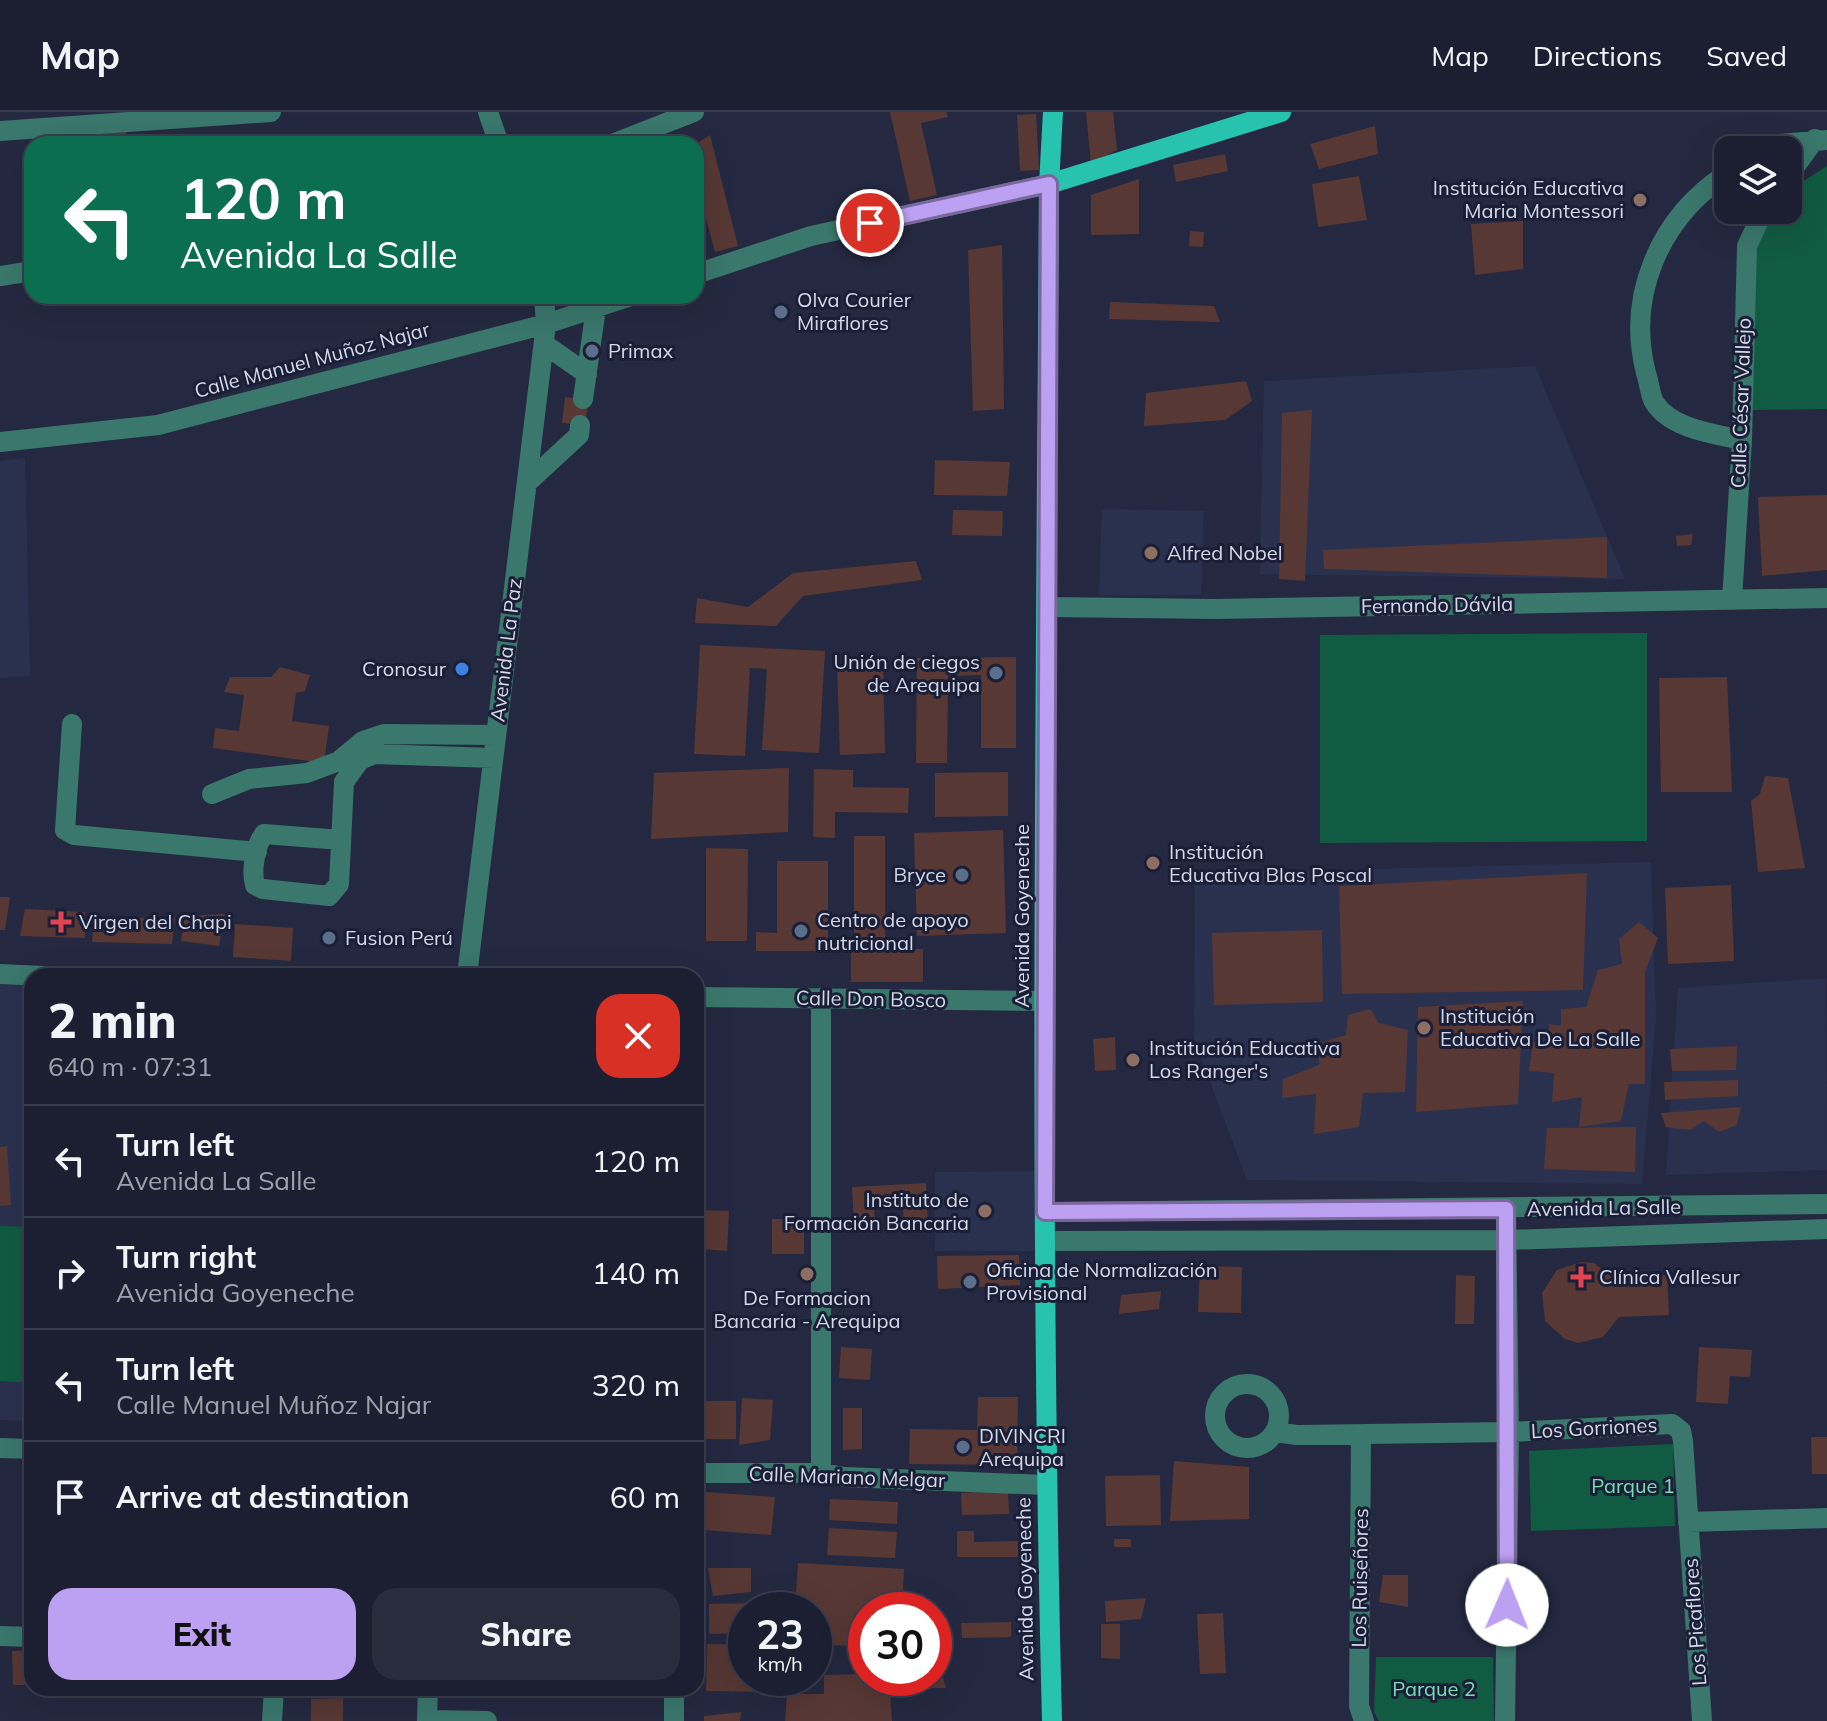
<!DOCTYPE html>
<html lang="en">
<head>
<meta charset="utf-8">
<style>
	body { margin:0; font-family:Mulish,sans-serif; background:#282c3d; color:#f1f3f6; height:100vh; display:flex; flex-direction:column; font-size:30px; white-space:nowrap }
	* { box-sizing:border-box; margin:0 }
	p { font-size:26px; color:#a0a2ab }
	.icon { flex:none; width:44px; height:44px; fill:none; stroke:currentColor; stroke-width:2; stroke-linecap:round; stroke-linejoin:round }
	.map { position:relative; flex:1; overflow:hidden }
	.details { position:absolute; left:24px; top:856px; width:680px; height:728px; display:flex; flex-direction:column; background:#1b1f31; border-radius:24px; box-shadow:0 8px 32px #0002,0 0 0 2px #393d4d }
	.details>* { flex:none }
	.top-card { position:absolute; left:24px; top:24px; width:680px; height:168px; border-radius:24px; box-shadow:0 8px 32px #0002,0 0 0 2px #393d4d; background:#0b6e4f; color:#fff; overflow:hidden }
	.fabs { position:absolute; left:1714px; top:24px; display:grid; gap:16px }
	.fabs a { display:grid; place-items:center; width:88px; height:88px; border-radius:16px; background:#1b1f31; box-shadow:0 8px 32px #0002,0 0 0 2px #393d4d; font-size:40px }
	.speed { position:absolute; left:728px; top:1480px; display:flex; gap:16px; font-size:40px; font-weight:700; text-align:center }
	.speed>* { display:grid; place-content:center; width:104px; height:104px; border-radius:50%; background:#1b1f31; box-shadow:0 8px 32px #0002,0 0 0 2px #393d4d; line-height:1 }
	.speed small { font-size:20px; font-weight:400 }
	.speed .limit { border:12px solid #d22; background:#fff; color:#111 }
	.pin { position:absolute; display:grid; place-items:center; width:68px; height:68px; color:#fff; margin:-34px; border:4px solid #fff; border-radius:50%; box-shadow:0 2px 8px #0007 }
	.me { position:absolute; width:88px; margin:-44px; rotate:1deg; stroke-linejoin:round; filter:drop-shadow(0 0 6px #0008) }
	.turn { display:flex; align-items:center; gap:28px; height:168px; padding:0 24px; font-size:36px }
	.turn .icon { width:104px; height:104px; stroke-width:2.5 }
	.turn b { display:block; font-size:56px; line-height:68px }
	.round { display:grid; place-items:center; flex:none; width:84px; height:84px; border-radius:24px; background:#282c3d }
	.headline { display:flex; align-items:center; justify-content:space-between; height:136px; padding:0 24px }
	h1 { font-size:48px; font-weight:800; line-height:60px }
	.button { display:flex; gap:16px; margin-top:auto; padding:16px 24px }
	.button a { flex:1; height:92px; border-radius:24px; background:#bca0f2; color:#111; font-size:32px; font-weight:800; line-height:92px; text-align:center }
	.button a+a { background:#282c3d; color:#f1f3f6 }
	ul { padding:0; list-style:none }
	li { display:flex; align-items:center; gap:24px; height:112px; padding:0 24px; border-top:2px solid #393d4d }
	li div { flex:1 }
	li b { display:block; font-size:30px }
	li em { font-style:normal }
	header { display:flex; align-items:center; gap:48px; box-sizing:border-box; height:112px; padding:0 40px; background:#1b1f31; border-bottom:2px solid #393d4d }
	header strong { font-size:38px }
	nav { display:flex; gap:44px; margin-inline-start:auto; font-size:28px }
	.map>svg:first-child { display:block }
	.built { fill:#2a314f }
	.green { fill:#115b42 }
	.building { fill:#573834 }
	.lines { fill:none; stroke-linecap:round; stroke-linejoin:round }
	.minor { stroke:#3a776c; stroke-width:20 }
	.major { stroke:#28c3ae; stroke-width:20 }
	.route-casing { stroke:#7a689d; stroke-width:20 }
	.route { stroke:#bca0f2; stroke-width:14 }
	.education-dot { fill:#8d6e63; stroke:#1a1f37; stroke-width:3 }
	.service-dot { fill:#5c6f8a; stroke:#1a1f37; stroke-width:3 }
	.shop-dot { fill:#3f7fe0; stroke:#1a1f37; stroke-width:3 }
	.health-dot { fill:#e0444e; stroke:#1a1f37; stroke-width:3 }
	.labels { text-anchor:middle; stroke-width:6; stroke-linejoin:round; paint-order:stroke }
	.poi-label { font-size:20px; fill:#d4d9e9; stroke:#1a1f37; text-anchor:start }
	.street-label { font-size:20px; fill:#d4d9e9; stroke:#1a1f37 }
	.park-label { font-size:20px; fill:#76dfb4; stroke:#1a1f37 }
</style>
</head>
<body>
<header>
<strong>Map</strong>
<nav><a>Map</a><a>Directions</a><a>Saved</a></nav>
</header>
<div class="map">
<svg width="1827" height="1609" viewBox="0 0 1827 1609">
	<rect width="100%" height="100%" fill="#242941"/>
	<path class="built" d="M 1535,254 L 1625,467 L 1260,462 L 1264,269 Z
		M 25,346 L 30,564 L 0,566 L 0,349 Z
		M 1102,397 L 1204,399 L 1201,483 L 1099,483 Z
		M 1651,750 L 1656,905 L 1642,1072 L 1247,1068 L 1194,927 L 1195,761 Z
		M 1826,866 L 1827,1058 L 1666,1063 L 1678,876 Z
		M 0,871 L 32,873 L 32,1309 L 0,1308 Z
		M 1036,1059 L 1036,1139 L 935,1139 L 935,1060 Z"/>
	<path class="green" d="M 1827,54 L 1827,297 L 1750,298 L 1750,143 L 1770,98 L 1788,98 L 1788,79 Z
		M 1647,521 L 1647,729 L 1320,731 L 1320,523 Z
		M 0,1114 L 32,1115 L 32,1271 L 0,1269 Z
		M 1673,1332 L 1675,1414 L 1531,1419 L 1529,1339 Z
		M 1376,1545 L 1493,1545 L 1494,1609 L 1379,1609 L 1374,1600 Z"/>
	<path class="building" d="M 890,0 L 946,0 L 948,5 L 921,11 L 937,83 L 910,89 Z
		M 1086,0 L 1113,0 L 1117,38 L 1091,52 Z
		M 1036,2 L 1039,58 L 1020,59 L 1017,3 Z
		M 1375,14 L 1378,42 L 1319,57 L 1310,32 Z
		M 126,20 L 127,32 L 102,32 L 101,22 Z
		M 710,23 L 738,134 L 715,140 L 700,84 L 696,85 L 696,32 Z
		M 1225,42 L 1228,59 L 1176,70 L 1173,53 Z
		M 1359,64 L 1367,108 L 1318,115 L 1312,72 Z
		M 1139,67 L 1139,122 L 1091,123 L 1091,83 Z
		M 1523,109 L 1523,157 L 1475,163 L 1471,112 Z
		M 1190,119 L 1204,120 L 1203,135 L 1189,134 Z
		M 1002,133 L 1004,297 L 973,299 L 968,138 Z
		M 1110,190 L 1214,194 L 1220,210 L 1109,207 Z
		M 1246,269 L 1252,289 L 1225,308 L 1144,314 L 1146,281 Z
		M 565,285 L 589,288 L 585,313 L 562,311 Z
		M 1312,298 L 1305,469 L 1279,467 L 1282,301 Z
		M 935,348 L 1010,350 L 1007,384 L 934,383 Z
		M 1827,383 L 1827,458 L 1762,464 L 1758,385 Z
		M 953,398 L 1003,399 L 1002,424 L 952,423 Z
		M 1693,422 L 1691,433 L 1677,434 L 1676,424 Z
		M 1607,425 L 1607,466 L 1324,457 L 1323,438 Z
		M 916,449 L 922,468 L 803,484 L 776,514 L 695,511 L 697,486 L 748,495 L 793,461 Z
		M 700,533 L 825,539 L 819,641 L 762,638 L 767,557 L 750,556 L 745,644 L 694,642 Z
		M 1016,545 L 1016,636 L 981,636 L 981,563 L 948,564 L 947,651 L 916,651 L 917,546 Z
		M 883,552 L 885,641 L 840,643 L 837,554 Z
		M 280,555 L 310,563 L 305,579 L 296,581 L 292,609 L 329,614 L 324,651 L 213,636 L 215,616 L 239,619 L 244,583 L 224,580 L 230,565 L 271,565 Z
		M 1727,565 L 1732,680 L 1661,680 L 1659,566 Z
		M 789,656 L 788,720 L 651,727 L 654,661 Z
		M 814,657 L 853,658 L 853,675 L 909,676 L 908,701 L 835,700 L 835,726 L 813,725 Z
		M 1008,660 L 1008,704 L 935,705 L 935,661 Z
		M 1765,664 L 1788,666 L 1805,756 L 1758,760 L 1751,689 L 1760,682 Z
		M 1003,718 L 1006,821 L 917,824 L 914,721 Z
		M 854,724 L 885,724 L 885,829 L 854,829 Z
		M 706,736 L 748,737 L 747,829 L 706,829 Z
		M 777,749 L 828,749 L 828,839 L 756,839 L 756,820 L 777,821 Z
		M 1587,761 L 1583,878 L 1342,882 L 1339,774 Z
		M 1731,773 L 1734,849 L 1668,852 L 1665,776 Z
		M 0,785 L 10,785 L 5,818 L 0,818 Z
		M 25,797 L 85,800 L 85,826 L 20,824 Z
		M 225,802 L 219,834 L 181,829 L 185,804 Z
		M 175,805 L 172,832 L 92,830 L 94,807 Z
		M 1639,810 L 1658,826 L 1645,860 L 1645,972 L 1629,972 L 1621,1009 L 1579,1015 L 1582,985 L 1552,990 L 1554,961 L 1529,959 L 1533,930 L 1549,929 L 1549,912 L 1561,914 L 1561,897 L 1586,895 L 1598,858 L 1622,852 L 1619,827 Z
		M 235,812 L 293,816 L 291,849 L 233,845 Z
		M 1322,818 L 1323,890 L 1214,893 L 1212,821 Z
		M 851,837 L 923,837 L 923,870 L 851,870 Z
		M 1523,889 L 1518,992 L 1416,1000 L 1418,895 Z
		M 1370,897 L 1379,911 L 1408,918 L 1405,980 L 1363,981 L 1359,1015 L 1314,1022 L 1316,982 L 1282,986 L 1283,967 L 1319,953 L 1319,931 L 1346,923 L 1348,903 Z
		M 1115,925 L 1116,958 L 1095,959 L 1093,927 Z
		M 1737,934 L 1736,958 L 1672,959 L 1670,937 Z
		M 1738,968 L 1738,984 L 1665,988 L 1664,970 Z
		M 1741,995 L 1737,1013 L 1719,1020 L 1704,1009 L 1690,1018 L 1666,1015 L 1661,1001 Z
		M 1636,1015 L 1635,1060 L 1544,1057 L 1547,1016 Z
		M 7,1034 L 11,1093 L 0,1094 L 0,1035 Z
		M 926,1071 L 928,1112 L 904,1113 L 903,1095 L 874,1096 L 875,1110 L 854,1111 L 852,1075 Z
		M 696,1098 L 729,1099 L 727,1139 L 701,1137 L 702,1114 L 696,1113 Z
		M 772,1107 L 804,1107 L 804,1142 L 772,1142 Z
		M 1019,1143 L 1020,1173 L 938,1177 L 937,1144 Z
		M 1581,1150 L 1594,1151 L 1615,1167 L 1667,1163 L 1669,1203 L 1619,1205 L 1603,1225 L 1578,1231 L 1565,1227 L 1545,1209 L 1542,1181 L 1557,1158 Z
		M 1200,1154 L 1242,1155 L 1241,1201 L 1198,1200 Z
		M 1456,1163 L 1475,1164 L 1474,1212 L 1455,1212 Z
		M 1161,1179 L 1159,1197 L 1119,1202 L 1121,1183 Z
		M 841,1235 L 872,1237 L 870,1268 L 839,1266 Z
		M 1699,1235 L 1752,1238 L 1750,1265 L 1730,1264 L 1728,1292 L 1696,1290 Z
		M 978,1285 L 1018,1285 L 1017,1353 L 909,1352 L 910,1317 L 977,1318 Z
		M 742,1286 L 773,1288 L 770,1328 L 739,1333 Z
		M 702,1289 L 736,1289 L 736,1327 L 702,1327 Z
		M 843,1296 L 862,1296 L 862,1337 L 843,1338 Z
		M 1811,1325 L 1827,1325 L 1827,1362 L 1812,1362 Z
		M 1174,1349 L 1249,1355 L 1249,1407 L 1170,1409 Z
		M 1160,1363 L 1161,1413 L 1106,1414 L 1105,1364 Z
		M 1008,1379 L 1009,1402 L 962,1403 L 961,1381 Z
		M 706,1380 L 775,1385 L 771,1423 L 703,1418 Z
		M 830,1387 L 898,1390 L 897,1412 L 829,1408 Z
		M 829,1416 L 897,1420 L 895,1446 L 827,1443 Z
		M 957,1419 L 974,1419 L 974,1430 L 1018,1429 L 1018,1445 L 957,1445 Z
		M 1114,1427 L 1131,1427 L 1131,1435 L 1114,1435 Z
		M 798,1451 L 904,1457 L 902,1498 L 866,1498 L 866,1535 L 815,1532 L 817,1496 L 795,1494 Z
		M 708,1456 L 751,1456 L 751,1480 L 713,1484 Z
		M 1383,1463 L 1408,1463 L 1408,1495 L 1379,1490 Z
		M 1146,1486 L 1141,1507 L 1106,1510 L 1105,1489 Z
		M 760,1491 L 757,1498 L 746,1498 L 744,1502 L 744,1521 L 709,1522 L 709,1492 Z
		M 1223,1501 L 1226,1561 L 1200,1562 L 1197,1502 Z
		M 1011,1510 L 1011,1525 L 962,1526 L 961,1511 Z
		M 1101,1512 L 1120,1512 L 1120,1547 L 1101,1546 Z
		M 707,1532 L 746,1533 L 746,1566 L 775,1566 L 775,1580 L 706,1579 Z
		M 32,1538 L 32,1573 L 13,1573 L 12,1539 Z
		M 934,1545 L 937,1545 L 946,1576 L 916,1576 L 916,1566 L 934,1566 Z
		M 866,1562 L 866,1566 L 889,1566 L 892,1609 L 785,1609 L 787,1582 L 824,1582 L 824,1563 Z
		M 551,1576 L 582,1576 L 582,1580 L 551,1579 Z
		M 633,1576 L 656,1576 L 656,1580 L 633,1579 Z
		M 343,1586 L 343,1609 L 311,1609 L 311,1587 Z
		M 741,1600 L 740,1609 L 704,1609 L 704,1604 Z"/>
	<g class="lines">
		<path class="minor" d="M 488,0 L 499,32
			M 0,19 L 271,0
			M 612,32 L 694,0
			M 1767,38 L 1779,32 L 1827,28
			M 1728,61 C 1660,105 1626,183 1646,261 C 1649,269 1650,283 1654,290 C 1671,317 1714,322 1742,328
			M 1788,64 L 1815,27
			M 696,162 L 811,124 L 1049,72
			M 0,164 L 32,159
			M 544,232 L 587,262
			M 583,287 L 596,196
			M 0,330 L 158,313 L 546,212 L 631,184
			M 527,371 L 579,323 L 580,313
			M 1732,488 L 1742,328 L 1747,134 L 1764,98
			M 1047,495 L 1216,497 L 1827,486
			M 72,612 L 65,718 L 74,723 L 257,740
			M 212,682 L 249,667 L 307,661 L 339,649 L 363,629 L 384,622 L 496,623
			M 341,728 L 264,722 C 255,734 251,759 255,773 L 263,777 L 329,784 L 339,772 L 344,670 L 360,648 L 374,642 L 493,646
			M 0,862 L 44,864
			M 467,864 L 546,212 L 544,184
			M 696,885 L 1045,889
			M 821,886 L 821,1361
			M 1045,1100 L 1827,1092
			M 1046,1129 L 1506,1128 L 1827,1117
			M1215 1304a32 32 0 1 1 64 0a32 32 0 1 1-64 0Z
			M 1275,1320 L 1297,1323 L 1509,1320 L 1672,1312 L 1681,1319 L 1683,1329 L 1702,1609
			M 1361,1323 L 1359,1594 L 1364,1609
			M 0,1336 L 32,1337
			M 696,1361 L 821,1361 L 845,1365 L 1046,1373
			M 1688,1410 L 1827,1406
			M 0,1524 L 32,1525
			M 427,1608 L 487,1609
			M 272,1609 L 274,1576
			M 427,1609 L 428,1576
			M 674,1609 L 674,1576
			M 1505,1609 L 1509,1320 L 1506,1097"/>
		<path class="major" d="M 1049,72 L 1281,0
			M 1052,1609 C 1039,1097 1046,584 1049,72 L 1053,0"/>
	</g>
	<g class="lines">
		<g class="route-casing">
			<path id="route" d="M 870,111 L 1049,72 L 1045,1100 L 1506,1097 L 1507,1493"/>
		</g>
		<use href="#route" class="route"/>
	</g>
	<g class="education-dot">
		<circle cx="1640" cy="88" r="8"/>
		<circle cx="1151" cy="441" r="8"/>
		<circle cx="1153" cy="751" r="8"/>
		<circle cx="1424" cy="916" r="8"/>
		<circle cx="1133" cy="948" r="8"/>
		<circle cx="985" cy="1099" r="8"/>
		<circle cx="807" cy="1162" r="8"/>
	</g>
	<g class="service-dot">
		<circle cx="781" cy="200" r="8"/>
		<circle cx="592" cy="239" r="8"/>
		<circle cx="996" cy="561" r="8"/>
		<circle cx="962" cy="763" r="8"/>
		<circle cx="801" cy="819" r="8"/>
		<circle cx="329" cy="826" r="8"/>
		<circle cx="970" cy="1170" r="8"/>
		<circle cx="963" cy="1335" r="8"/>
	</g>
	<circle class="shop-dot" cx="462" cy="557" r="8"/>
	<g class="health-dot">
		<path d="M57 798h8v8h8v8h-8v8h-8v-8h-8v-8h8z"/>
		<path d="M1577 1153h8v8h8v8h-8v8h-8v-8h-8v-8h8z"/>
	</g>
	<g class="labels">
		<g class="poi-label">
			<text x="1624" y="83" text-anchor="end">Institución Educativa<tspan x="1624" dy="23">Maria Montessori</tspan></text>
			<text x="797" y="195">Olva Courier<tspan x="797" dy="23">Miraflores</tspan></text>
			<text x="608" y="246">Primax</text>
			<text x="1167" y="448">Alfred Nobel</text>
			<text x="980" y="557" text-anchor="end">Unión de ciegos<tspan x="980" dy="23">de Arequipa</tspan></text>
			<text x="446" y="564" text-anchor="end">Cronosur</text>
			<text x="1169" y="747">Institución<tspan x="1169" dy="23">Educativa Blas Pascal</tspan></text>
			<text x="946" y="770" text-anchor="end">Bryce</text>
			<text x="817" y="815">Centro de apoyo<tspan x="817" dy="23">nutricional</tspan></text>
			<text x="79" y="817">Virgen del Chapi</text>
			<text x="345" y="833">Fusion Perú</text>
			<text x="1440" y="911">Institución<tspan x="1440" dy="23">Educativa De La Salle</tspan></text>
			<text x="1149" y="943">Institución Educativa<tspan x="1149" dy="23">Los Ranger's</tspan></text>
			<text x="969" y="1095" text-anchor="end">Instituto de<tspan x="969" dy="23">Formación Bancaria</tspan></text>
			<text x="986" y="1165">Oficina de Normalización<tspan x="986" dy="23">Provisional</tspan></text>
			<text x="1599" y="1172">Clínica Vallesur</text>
			<text x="807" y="1193" text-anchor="middle">De Formacion<tspan x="807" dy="23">Bancaria - Arequipa</tspan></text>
			<text x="979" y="1331">DIVINCRI<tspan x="979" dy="23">Arequipa</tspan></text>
		</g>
		<g class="street-label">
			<text transform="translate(312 248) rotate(-15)" y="7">Calle Manuel Muñoz Najar</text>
			<text transform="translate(1741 291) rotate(-88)" y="7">Calle César Vallejo</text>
			<text transform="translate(1437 493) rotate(-1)" y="7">Fernando Dávila</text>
			<text transform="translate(506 538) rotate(-83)" y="7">Avenida La Paz</text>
			<text transform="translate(1022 804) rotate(-90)" y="7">Avenida Goyeneche</text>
			<text transform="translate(871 887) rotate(1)" y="7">Calle Don Bosco</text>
			<text transform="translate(1604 1096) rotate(-1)" y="7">Avenida La Salle</text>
			<text transform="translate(1594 1316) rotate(-3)" y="7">Los Gorriones</text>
			<text transform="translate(847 1365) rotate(2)" y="7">Calle Mariano Melgar</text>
			<text transform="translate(1360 1466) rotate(-89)" y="7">Los Ruiseñores</text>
			<text transform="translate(1025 1477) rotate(-91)" y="7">Avenida Goyeneche</text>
			<text transform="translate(1695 1510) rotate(-94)" y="7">Los Picaflores</text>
		</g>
		<g class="park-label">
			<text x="1633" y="1381">Parque 1</text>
			<text x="1434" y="1584">Parque 2</text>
		</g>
	</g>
</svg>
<div class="fabs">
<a><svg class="icon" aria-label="layers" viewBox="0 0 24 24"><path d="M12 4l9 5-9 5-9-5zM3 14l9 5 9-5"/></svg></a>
</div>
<div class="speed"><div>23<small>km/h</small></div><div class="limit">30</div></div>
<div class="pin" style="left:870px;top:111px;background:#d93025"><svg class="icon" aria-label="arrive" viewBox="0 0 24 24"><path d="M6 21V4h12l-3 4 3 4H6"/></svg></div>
<svg class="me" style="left:1507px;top:1493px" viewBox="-20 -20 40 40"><circle r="19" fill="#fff"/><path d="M0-13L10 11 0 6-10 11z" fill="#bca0f2"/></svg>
<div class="top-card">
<div class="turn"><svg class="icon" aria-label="left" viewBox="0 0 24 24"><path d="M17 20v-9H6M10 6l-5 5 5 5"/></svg><div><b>120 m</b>Avenida La Salle</div></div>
</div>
<section class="details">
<div class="headline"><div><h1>2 min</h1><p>640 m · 07:31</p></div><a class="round" style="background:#d93025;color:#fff"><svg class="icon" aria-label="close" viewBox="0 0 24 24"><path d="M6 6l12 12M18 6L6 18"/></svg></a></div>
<ul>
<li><svg class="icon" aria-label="left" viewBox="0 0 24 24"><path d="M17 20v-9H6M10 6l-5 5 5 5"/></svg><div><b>Turn left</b><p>Avenida La Salle</p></div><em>120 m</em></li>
<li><svg class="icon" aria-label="right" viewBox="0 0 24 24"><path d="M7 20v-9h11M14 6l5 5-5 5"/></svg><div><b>Turn right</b><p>Avenida Goyeneche</p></div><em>140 m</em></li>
<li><svg class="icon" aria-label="left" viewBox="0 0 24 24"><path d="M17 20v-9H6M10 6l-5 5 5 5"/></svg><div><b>Turn left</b><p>Calle Manuel Muñoz Najar</p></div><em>320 m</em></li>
<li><svg class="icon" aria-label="arrive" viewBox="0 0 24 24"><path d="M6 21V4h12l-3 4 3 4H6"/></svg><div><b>Arrive at destination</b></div><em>60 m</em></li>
</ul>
<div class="button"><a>Exit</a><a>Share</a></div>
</section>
</div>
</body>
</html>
